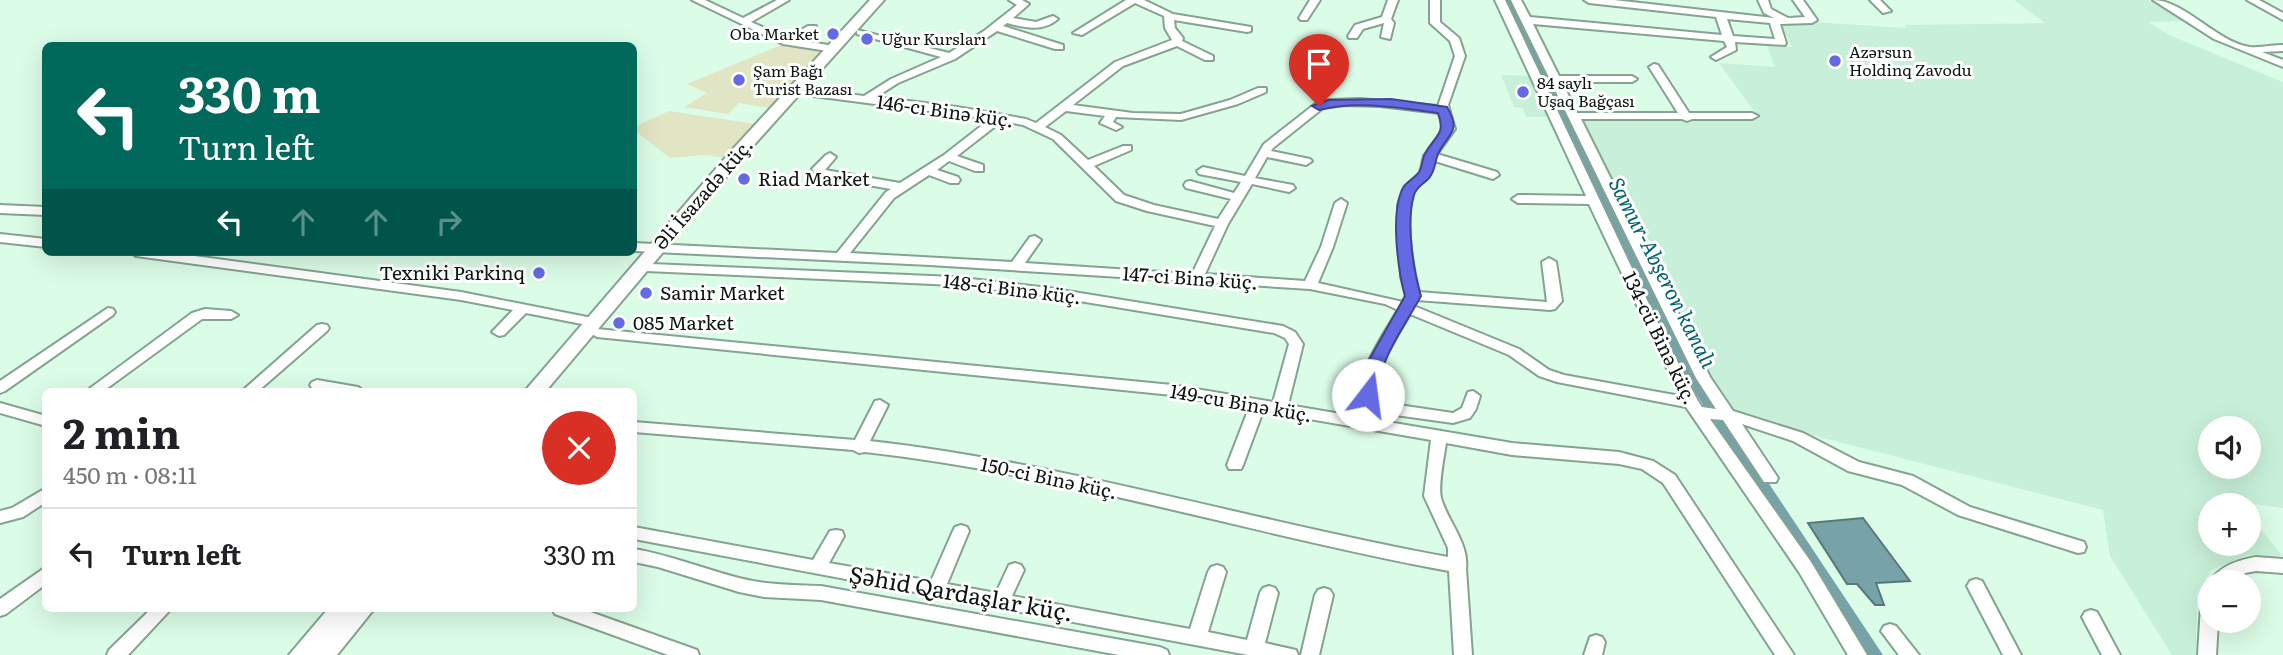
<!DOCTYPE html>
<html lang="en">
<head>
<meta charset="utf-8">
<style>
	body { margin:0; font-family:Literata,serif; background:#f2f2f2; color:#202124; height:100vh; display:flex; flex-direction:column; font-size:26px; white-space:nowrap }
	* { box-sizing:border-box; margin:0 }
	p { font-size:23px; color:#757577 }
	.icon { flex:none; width:38px; height:38px; fill:none; stroke:currentColor; stroke-width:2; stroke-linecap:round; stroke-linejoin:round }
	.map { position:relative; flex:1; overflow:hidden }
	.side { position:absolute; left:42px; top:388px; width:595px; height:224px; display:flex; flex-direction:column; background:#fff; border-radius:10px; box-shadow:0 7px 28px #0002 }
	.side>* { flex:none }
	.hud { position:absolute; left:42px; top:42px; width:595px; height:214px; border-radius:10px; box-shadow:0 7px 28px #0002; background:#00695c; color:#fff; overflow:hidden }
	.tools { position:absolute; left:2198px; top:416px; display:grid; gap:14px }
	.tools a { display:grid; place-items:center; width:63px; height:63px; border-radius:50%; background:#fff; box-shadow:0 7px 28px #0002; font-size:35px }
	.pin { position:absolute; display:grid; place-items:center; width:60px; height:60px; color:#fff; margin:-72px -30px; border-radius:50% 50% 50% 0; rotate:-45deg; box-shadow:0 0 7px #0007 }
	.pin .icon { rotate:45deg }
	.me { position:absolute; width:77px; margin:-38px; rotate:15deg; stroke-linejoin:round; filter:drop-shadow(0 0 5px #0008) }
	.turn { display:flex; align-items:center; gap:24px; height:147px; padding:0 21px; font-size:32px }
	.turn .icon { width:91px; height:91px; stroke-width:2.5 }
	.turn b { display:block; font-size:49px; line-height:60px }
	.lanes { display:flex; align-items:center; height:66px; padding:0 21px; background:#0003; justify-content:center; gap:35px; direction:ltr }
	.lanes .off { opacity:.35 }
	.round { display:grid; place-items:center; flex:none; width:74px; height:74px; border-radius:37px; background:#f2f2f2 }
	.headline { display:flex; align-items:center; justify-content:space-between; height:119px; padding:0 21px }
	h1 { font-size:42px; font-weight:700; line-height:52px }
	ul { padding:0; list-style:none }
	li { display:flex; align-items:center; gap:21px; height:91px; padding:0 21px; border-top:2px solid #e0e0e0 }
	li div { flex:1 }
	li b { display:block; font-size:26px }
	li em { font-style:normal }
	.map>svg:first-child { display:block }
	.built { fill:#c8f0d8; fill-rule:evenodd }
	.green { fill:#e2e5c3 }
	.water { fill:#76a2a8; stroke:#56787a; stroke-width:2 }
	.lines { fill:none; stroke-linecap:round; stroke-linejoin:round }
	.canal { fill:#76a2a8; fill-rule:evenodd }
	.minor-casing { stroke:#84a391; stroke-width:4 }
	.major-casing { stroke:#84a391; stroke-width:4 }
	.minor { fill:#fff; fill-rule:evenodd }
	.major { fill:#fff; fill-rule:evenodd }
	.route { fill:#646ae3; stroke:#414594; stroke-width:2 }
	.poi-dot { fill:#646ae3; stroke:#fff; stroke-width:2.5 }
	.labels { text-anchor:middle; stroke-width:6; stroke-linejoin:round; paint-order:stroke }
	.far-poi-label { font-size:16px; fill:#0b1610; stroke:#fff; text-anchor:start }
	.street-label { font-size:19px; fill:#0b1610; stroke:#fff }
	.poi-label { font-size:19px; fill:#0b1610; stroke:#fff; text-anchor:start }
	.water-label { font-size:21px; font-style:italic; fill:#00646d; stroke:#fff }
	.near-street-label { font-size:23px; fill:#0b1610; stroke:#fff }
</style>
</head>
<body>
<div class="map">
<svg width="2283" height="655" viewBox="0 0 2283 655">
	<rect width="100%" height="100%" fill="#dbfce7"/>
	<path class="built" d="M 2014,0 L 2148,0 L 2187,21 L 2148,22 L 2169,35 L 2283,82 L 2283,508 L 2238,502 L 2240,506 L 2210,506 L 2210,544 L 2249,544 L 2249,516 L 2283,556 L 2247,555 L 2211,570 L 2197,595 L 2196,655 L 2172,655 L 2110,556 L 2103,510 L 1758,421 L 1736,412 L 1722,400 L 1700,364 L 1581,120 L 1760,119 L 1719,63 L 1775,67 L 1767,46 L 1792,47 L 1781,24 L 1812,25 L 1812,22 L 1906,28 L 1905,25 L 2045,23 ZM 2210,429 L 2249,429 L 2249,467 L 2210,467 Z
		M 1501,75 L 1530,76 L 1551,117 L 1526,117 L 1523,108 L 1514,107 Z"/>
	<path class="green" d="M 781,45 L 822,51 L 769,108 L 739,103 L 728,114 L 684,107 L 707,93 L 687,84 Z
		M 669,111 L 756,124 L 724,158 L 707,155 L 670,158 L 634,130 L 634,127 Z"/>
	<path class="water" d="M 1863,518 L 1910,581 L 1876,583 L 1884,605 L 1875,605 L 1857,584 L 1847,584 L 1808,523 Z"/>
	<g class="lines">
		<path class="canal" d="M 1504,0 L 1512,0 L 1688,362 L 1883,655 L 1866,655 L 1676,363 Z"/>
		<g class="minor-casing">
			<path id="minor" d="M 692,0 L 705,0 L 743,18 L 777,0 L 789,0 L 751,22 L 787,38 L 808,26 L 816,26 L 816,30 L 798,40 L 834,46 L 839,49 L 834,52 L 783,44 Z
				M 1009,0 L 1022,0 L 1029,4 L 1013,18 L 1036,22 L 1053,16 L 1058,19 C 1043,32 1025,28 1007,23 L 1003,26 L 1063,45 L 1063,49 L 1055,49 L 997,31 L 955,59 L 898,83 L 876,97 L 957,107 L 1026,119 L 1036,123 L 1115,62 L 1172,40 L 1165,28 L 1164,16 L 1135,3 L 1082,35 L 1073,33 L 1126,0 L 1144,0 L 1173,14 L 1251,27 L 1251,31 L 1247,32 L 1174,20 L 1175,28 L 1183,38 L 1182,41 L 1213,56 L 1213,60 L 1205,60 L 1177,46 L 1123,66 L 1073,105 L 1133,113 L 1181,114 L 1230,100 L 1258,88 L 1266,88 L 1266,92 L 1238,104 L 1181,120 L 1116,117 L 1113,122 L 1122,127 L 1116,130 L 1100,123 L 1105,116 L 1066,111 L 1045,127 L 1061,135 L 1088,160 L 1123,146 L 1131,146 L 1131,150 L 1094,166 L 1124,195 L 1154,205 L 1218,219 L 1231,199 L 1186,188 L 1184,185 L 1186,182 L 1190,181 L 1234,193 L 1241,182 L 1199,174 L 1197,171 L 1203,167 L 1245,176 L 1264,144 L 1315,104 L 1330,100 L 1361,99 L 1438,106 L 1455,56 L 1450,41 L 1430,23 L 1430,0 L 1440,0 L 1440,22 L 1459,38 L 1465,56 L 1448,105 L 1455,129 L 1437,154 L 1497,172 L 1499,175 L 1493,179 L 1435,161 C 1429,182 1426,174 1416,188 C 1402,208 1413,269 1419,292 L 1547,302 L 1542,262 L 1549,258 L 1556,262 L 1562,301 L 1555,309 L 1550,310 L 1417,300 L 1414,306 L 1519,349 L 1549,370 L 1564,375 L 1680,396 L 1589,204 L 1518,203 L 1512,199 L 1518,195 L 1586,196 L 1495,0 L 1505,0 L 1665,338 L 1698,401 L 1702,407 L 1716,409 L 1696,378 L 1511,0 L 1521,0 L 1530,17 L 1722,35 L 1716,17 L 1589,3 L 1584,0 L 1614,0 L 1774,18 L 1764,13 L 1758,0 L 1768,0 L 1771,9 L 1788,18 L 1805,17 L 1793,0 L 1803,0 L 1817,20 L 1812,23 L 1780,24 L 1786,43 L 1785,45 L 1735,42 L 1736,50 L 1716,60 L 1711,57 L 1727,47 L 1724,41 L 1533,24 L 1559,76 L 1632,76 L 1637,79 L 1632,82 L 1562,82 L 1577,113 L 1678,113 L 1649,67 L 1654,64 L 1658,65 L 1689,113 L 1752,113 L 1758,116 L 1752,119 L 1692,119 L 1687,121 L 1682,119 L 1581,119 L 1710,377 L 1733,411 L 1803,433 L 1859,462 L 1913,476 L 1970,507 L 2084,542 L 2086,547 L 2084,552 L 2078,553 L 1958,515 L 1902,485 L 1848,471 L 1793,441 L 1742,424 L 1778,478 L 1776,482 L 1764,482 L 1723,420 L 1710,419 L 1811,562 L 1867,655 L 1848,655 L 1799,572 L 1686,407 L 1557,382 L 1539,376 L 1509,355 L 1410,314 C 1395,339 1374,367 1376,398 L 1385,403 L 1453,413 L 1462,408 L 1468,392 L 1473,391 L 1480,396 L 1476,409 L 1470,418 L 1453,423 L 1381,413 L 1364,404 C 1352,376 1385,333 1398,310 L 1385,304 L 1310,289 L 930,265 L 634,251 L 634,243 L 837,253 L 886,192 L 891,189 L 816,176 L 812,169 L 826,155 L 830,153 L 836,157 L 825,170 L 900,183 L 944,155 L 990,119 L 806,95 L 801,92 L 806,89 L 864,96 L 891,79 L 941,57 L 857,34 L 857,30 L 949,53 L 984,31 L 1017,5 ZM 1727,19 L 1770,23 L 1775,39 L 1733,36 ZM 1344,105 L 1380,106 L 1439,113 L 1443,129 L 1424,156 L 1420,173 L 1405,186 L 1398,205 L 1401,277 L 1406,296 L 1403,302 L 1318,283 L 1333,247 L 1347,203 L 1341,199 L 1335,203 L 1321,247 L 1305,281 L 1205,274 L 1228,224 L 1252,184 L 1289,192 L 1295,188 L 1293,185 L 1255,178 L 1267,157 L 1306,165 L 1312,161 L 1310,159 L 1271,151 L 1273,148 L 1323,108 ZM 1002,121 L 1023,125 L 1053,139 L 1116,201 L 1147,211 L 1215,226 L 1192,274 L 1025,263 L 1041,240 L 1035,236 L 1030,237 L 1012,262 L 850,253 L 894,198 L 929,175 L 950,183 L 958,183 L 960,180 L 958,177 L 937,170 L 949,161 L 975,171 L 983,171 L 983,165 L 957,156 Z
				M 1310,0 L 1320,0 L 1307,20 L 1301,20 L 1299,18 Z
				M 1388,0 L 1398,0 L 1391,19 L 1394,23 L 1390,39 L 1381,37 L 1384,23 L 1363,29 L 1357,38 L 1349,38 L 1348,36 L 1355,25 L 1382,17 Z
				M 1870,0 L 1880,0 L 1891,11 L 1883,13 Z
				M 2153,0 C 2184,0 2218,43 2250,47 C 2260,48 2273,45 2283,45 L 2283,51 L 2262,52 L 2283,60 L 2283,67 L 2214,39 Z
				M 2247,0 L 2259,0 L 2283,13 L 2283,20 Z
				M 0,205 L 46,207 L 46,215 L 0,213 Z
				M 0,234 L 46,239 L 46,247 L 0,242 Z
				M 130,252 L 165,252 L 461,292 L 592,318 L 599,322 L 592,326 L 526,313 L 504,335 L 499,336 L 492,332 L 513,310 L 461,300 L 136,256 Z
				M 651,264 L 954,277 L 1049,288 L 1283,326 L 1295,332 L 1303,344 L 1288,405 L 1512,443 L 1619,452 L 1653,461 L 1675,475 L 1794,655 L 1775,655 L 1663,483 L 1642,469 L 1619,464 L 1512,455 L 1446,443 C 1444,457 1438,485 1441,498 C 1448,522 1469,543 1466,569 L 1472,655 L 1454,655 L 1449,571 C 1253,535 1063,474 865,452 L 859,453 L 853,450 L 634,432 L 634,422 L 855,440 L 875,401 L 880,400 L 888,405 L 870,441 C 1066,463 1255,522 1448,557 L 1448,548 L 1424,496 L 1431,440 L 1263,411 L 1243,465 L 1241,469 L 1229,469 L 1227,465 L 1249,408 L 1172,395 L 597,337 L 590,333 L 597,329 L 1172,385 L 1273,402 L 1289,344 L 1285,338 L 1274,333 L 1049,296 L 954,285 L 646,271 L 644,268 Z
				M 108,308 L 113,309 L 115,312 L 113,315 L 5,391 L 0,393 L 0,381 Z
				M 205,309 L 231,311 L 238,315 L 231,319 L 202,319 L 102,392 L 85,392 L 192,313 Z
				M 322,324 L 327,325 L 329,328 L 327,331 L 257,392 L 241,392 L 317,325 Z
				M 317,380 L 358,387 L 365,392 L 329,392 L 312,388 L 310,385 L 312,382 Z
				M 0,403 L 46,416 L 46,426 L 0,413 Z
				M 46,488 L 46,502 L 23,517 L 0,523 L 0,511 L 12,508 Z
				M 961,525 L 967,527 L 969,531 L 947,584 L 996,593 L 1009,565 L 1015,563 L 1021,565 L 1024,570 L 1012,596 L 1190,629 L 1208,572 L 1211,567 L 1217,565 L 1223,567 L 1226,572 L 1208,632 L 1247,640 L 1260,593 L 1263,588 L 1269,586 L 1275,588 L 1278,593 L 1265,643 L 1296,650 L 1298,655 L 1248,655 L 634,539 L 634,527 L 813,560 L 830,531 L 836,530 L 842,531 L 844,536 L 829,563 L 931,581 L 953,531 L 955,527 Z
				M 634,549 C 670,555 704,569 739,578 C 766,585 794,585 821,586 L 1160,647 L 1167,650 L 1169,655 L 1119,655 L 821,600 L 764,597 L 739,592 L 658,567 L 634,562 Z
				M 2256,557 L 2283,559 L 2283,573 L 2256,571 L 2245,573 L 2229,583 L 2210,583 L 2210,585 L 2209,583 C 2219,566 2238,560 2256,557 Z
				M 46,567 L 46,584 L 6,614 L 0,616 L 0,599 Z
				M 1976,579 L 1982,581 L 2021,655 L 2003,655 L 1967,586 L 1970,581 Z
				M 1324,588 L 1330,590 L 1333,595 L 1319,655 L 1301,655 L 1315,595 L 1318,590 Z
				M 2210,598 L 2210,621 L 2218,621 L 2216,655 L 2198,655 L 2201,605 L 2204,600 Z
				M 151,609 L 171,609 L 128,655 L 107,655 L 109,650 Z
				M 552,609 L 582,609 L 697,650 L 699,655 L 668,655 L 555,614 Z
				M 2091,610 L 2097,612 L 2120,655 L 2102,655 L 2082,617 L 2085,612 Z
				M 1890,624 L 1896,626 L 1919,655 L 1899,655 L 1881,631 L 1884,626 Z
				M 1596,635 L 1602,637 L 1605,642 L 1602,655 L 1584,655 L 1590,637 Z"/>
		</g>
		<g class="major-casing">
			<path id="major" d="M 870,0 L 884,0 L 744,156 L 545,392 L 524,392 L 732,150 Z
				M 328,609 L 374,609 L 337,655 L 289,655 Z"/>
		</g>
		<use href="#minor" class="minor"/>
		<use href="#major" class="major"/>
	</g>
	<path class="route" d="M 1391,99 L 1447,107 C 1462,133 1448,133 1438,154 C 1435,161 1435,169 1431,175 C 1427,183 1417,185 1414,195 C 1406,222 1413,270 1421,296 C 1404,327 1380,359 1376,395 L 1368,400 L 1359,395 L 1361,378 L 1369,360 L 1405,296 C 1398,270 1391,218 1401,192 C 1404,182 1414,180 1419,172 C 1422,168 1422,161 1424,156 C 1432,138 1447,136 1438,113 C 1400,108 1356,100 1319,110 L 1312,106 L 1328,100 Z"/>
	<g class="poi-dot">
		<circle cx="833" cy="34" r="7"/>
		<circle cx="867" cy="39" r="7"/>
		<circle cx="1835" cy="61" r="7"/>
		<circle cx="739" cy="80" r="7"/>
		<circle cx="1523" cy="92" r="7"/>
		<circle cx="744" cy="179" r="7"/>
		<circle cx="539" cy="273" r="7"/>
		<circle cx="646" cy="293" r="7"/>
		<circle cx="619" cy="323" r="7"/>
	</g>
	<g class="labels">
		<g class="far-poi-label">
			<text x="819" y="40" text-anchor="end">Oba Market</text>
			<text x="881" y="45">Uğur Kursları</text>
			<text x="1849" y="58">Azərsun<tspan x="1849" dy="18">Holdinq Zavodu</tspan></text>
			<text x="753" y="77">Şam Bağı<tspan x="753" dy="18">Turist Bazası</tspan></text>
			<text x="1537" y="89">84 saylı<tspan x="1537" dy="18">Uşaq Bağçası</tspan></text>
		</g>
		<g class="street-label">
			<text transform="translate(945 111) rotate(8)" y="7">146-cı Binə küç.</text>
			<text transform="translate(703 194) rotate(-49)" y="7">Əli İsazadə küç.</text>
			<text transform="translate(1190 278) rotate(4)" y="7">147-ci Binə küç.</text>
			<text transform="translate(1012 289) rotate(7)" y="7">148-ci Binə küç.</text>
			<text transform="translate(1660 338) rotate(64)" y="7">134-cü Binə küç.</text>
			<text transform="translate(1241 403) rotate(10)" y="7">149-cu Binə küç.</text>
			<text transform="translate(1049 478) rotate(12)" y="7">150-ci Binə küç.</text>
		</g>
		<g class="poi-label">
			<text x="758" y="186">Riad Market</text>
			<text x="525" y="280" text-anchor="end">Texniki Parkinq</text>
			<text x="660" y="300">Samir Market</text>
			<text x="633" y="330">085 Market</text>
		</g>
		<g class="water-label">
			<text transform="translate(1662 273) rotate(63)" y="7">Samur-Abşeron kanalı</text>
		</g>
		<g class="near-street-label">
			<text transform="translate(961 594) rotate(10)" y="8">Şəhid Qardaşlar küç.</text>
		</g>
	</g>
</svg>
<div class="tools">
<a><svg class="icon" aria-label="sound" viewBox="0 0 24 24"><path d="M4 9h4l5-4v14l-5-4H4zM17 9q2 3 0 6"/></svg></a>
<a>+</a>
<a>−</a>
</div>
<div class="pin" style="left:1319px;top:106px;background:#d93025"><svg class="icon" aria-label="arrive" viewBox="0 0 24 24"><path d="M6 21V4h12l-3 4 3 4H6"/></svg></div>
<svg class="me" style="left:1368px;top:395px" viewBox="-20 -20 40 40"><circle r="19" fill="#fff"/><path d="M0-13L10 11 0 6-10 11z" fill="#646ae3"/></svg>
<div class="hud">
<div class="turn"><svg class="icon" aria-label="left" viewBox="0 0 24 24"><path d="M17 20v-9H6M10 6l-5 5 5 5"/></svg><div><b>330 m</b>Turn left</div></div>
<div class="lanes"><svg class="icon" aria-label="left" viewBox="0 0 24 24"><path d="M17 20v-9H6M10 6l-5 5 5 5"/></svg><svg class="icon off" aria-label="ahead" viewBox="0 0 24 24"><path d="M12 20V5M6 11l6-6 6 6"/></svg><svg class="icon off" aria-label="ahead" viewBox="0 0 24 24"><path d="M12 20V5M6 11l6-6 6 6"/></svg><svg class="icon off" aria-label="right" viewBox="0 0 24 24"><path d="M7 20v-9h11M14 6l5 5-5 5"/></svg></div>
</div>
<section class="side">
<div class="headline"><div><h1>2 min</h1><p>450 m · 08:11</p></div><a class="round" style="background:#d93025;color:#fff"><svg class="icon" aria-label="close" viewBox="0 0 24 24"><path d="M6 6l12 12M18 6L6 18"/></svg></a></div>
<ul>
<li><svg class="icon" aria-label="left" viewBox="0 0 24 24"><path d="M17 20v-9H6M10 6l-5 5 5 5"/></svg><div><b>Turn left</b></div><em>330 m</em></li>
</ul>
</section>
</div>
</body>
</html>
